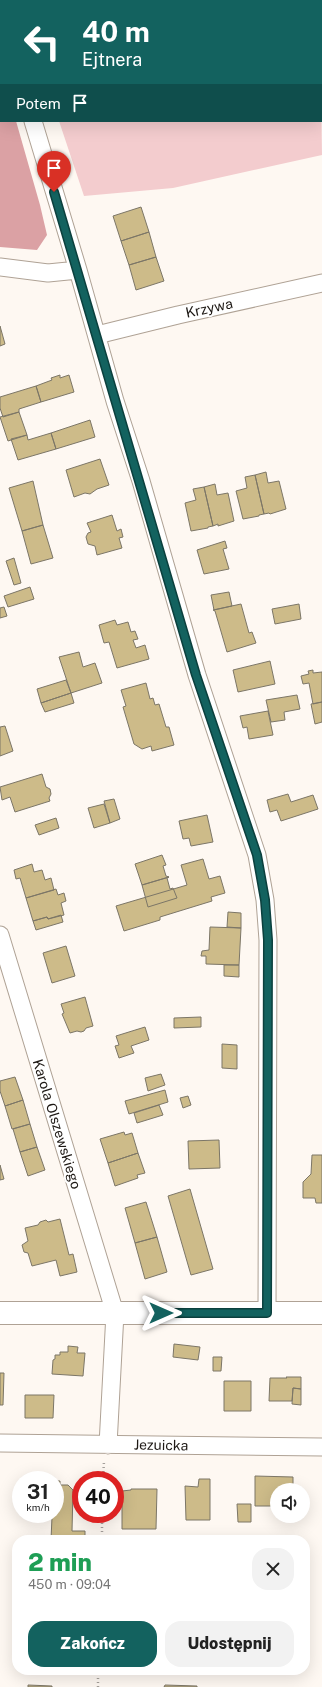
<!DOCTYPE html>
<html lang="pl">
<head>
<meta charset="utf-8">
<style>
	body { margin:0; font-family:"Public Sans",sans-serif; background:#f2f2f2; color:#222; height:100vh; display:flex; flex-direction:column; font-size:15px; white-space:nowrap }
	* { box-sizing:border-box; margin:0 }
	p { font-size:13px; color:#767676 }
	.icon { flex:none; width:22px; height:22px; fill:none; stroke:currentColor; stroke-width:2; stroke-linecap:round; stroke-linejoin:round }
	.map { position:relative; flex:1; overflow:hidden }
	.side { position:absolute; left:12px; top:1535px; width:298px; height:140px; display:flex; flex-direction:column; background:#fff; border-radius:16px; box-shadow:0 4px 16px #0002 }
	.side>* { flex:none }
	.guide { position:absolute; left:0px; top:0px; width:322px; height:122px; box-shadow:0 4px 16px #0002; background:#13625f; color:#fff; overflow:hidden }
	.buttons { position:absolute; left:270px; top:1483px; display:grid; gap:8px }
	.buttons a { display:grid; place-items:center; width:40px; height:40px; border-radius:50%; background:#fff; box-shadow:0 4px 16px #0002; font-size:20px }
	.speed { position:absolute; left:12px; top:1471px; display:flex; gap:8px; font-size:20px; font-weight:700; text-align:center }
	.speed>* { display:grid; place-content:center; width:52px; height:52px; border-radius:50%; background:#fff; box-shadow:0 4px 16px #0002; line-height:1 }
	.speed small { font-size:10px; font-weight:400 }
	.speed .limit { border:6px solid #d22; background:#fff; color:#111 }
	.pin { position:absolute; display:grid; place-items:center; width:34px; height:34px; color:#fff; margin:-41px -17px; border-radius:50% 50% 50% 0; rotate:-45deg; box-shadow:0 0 4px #0007 }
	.pin .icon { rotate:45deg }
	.me { position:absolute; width:44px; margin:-22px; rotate:90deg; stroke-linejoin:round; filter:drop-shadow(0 0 3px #0008) }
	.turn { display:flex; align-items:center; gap:14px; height:84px; padding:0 16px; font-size:18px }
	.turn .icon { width:52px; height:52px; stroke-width:2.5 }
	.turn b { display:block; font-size:28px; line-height:34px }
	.then { display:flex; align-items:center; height:38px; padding:0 16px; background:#0003; gap:8px; font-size:15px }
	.round { display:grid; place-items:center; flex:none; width:42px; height:42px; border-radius:16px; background:#f2f2f2 }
	.headline { display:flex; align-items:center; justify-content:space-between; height:68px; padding:0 16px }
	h1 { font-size:24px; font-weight:800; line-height:30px; color:#1e9e55 }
	.button { display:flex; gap:8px; margin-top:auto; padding:8px 16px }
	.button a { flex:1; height:46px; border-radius:16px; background:#13625f; color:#fff; font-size:16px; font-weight:800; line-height:46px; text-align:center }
	.button a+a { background:#f2f2f2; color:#222 }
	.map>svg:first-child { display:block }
	.green { fill:#f3ccce }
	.forest { fill:#dba1a4 }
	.building { fill:#cdbb89; stroke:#7c7667 }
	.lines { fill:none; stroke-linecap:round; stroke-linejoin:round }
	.street-casing { stroke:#afa295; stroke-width:19 }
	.secondary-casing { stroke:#afa295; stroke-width:24 }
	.path { stroke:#a6a09b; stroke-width:2.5; stroke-dasharray:1 3; stroke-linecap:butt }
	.street { stroke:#fff; stroke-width:17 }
	.secondary { stroke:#fff; stroke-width:22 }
	.route-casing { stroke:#0c403e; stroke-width:10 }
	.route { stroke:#13625f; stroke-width:7 }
	.labels { text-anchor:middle; stroke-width:4; stroke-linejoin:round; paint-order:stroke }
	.street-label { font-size:14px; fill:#1e1915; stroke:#fff }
</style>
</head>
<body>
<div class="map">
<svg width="322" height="1687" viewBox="0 0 322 1687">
	<rect width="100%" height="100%" fill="#fef8f2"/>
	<path class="green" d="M 321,87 L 322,155 L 173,188 L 84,196 L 59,121 L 321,121 Z"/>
	<path class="forest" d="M 0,68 L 1,121 L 16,121 L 40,205 L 47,235 L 37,250 L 0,247 Z"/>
	<path class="building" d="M 55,0 L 90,0 L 91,1 L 55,1 Z
		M 141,207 L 149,232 L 121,241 L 113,216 Z
		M 149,232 L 156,257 L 129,265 L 121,241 Z
		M 156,257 L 164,281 L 136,290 L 129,265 Z
		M 0,326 L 5,344 L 0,346 Z
		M 60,375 L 60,378 L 69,375 L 74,392 L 41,402 L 36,386 L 52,380 L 51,378 Z
		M 36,386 L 41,402 L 19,409 L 19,412 L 3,417 L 0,408 L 0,397 Z
		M 19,412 L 27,435 L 8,441 L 0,417 Z
		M 90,420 L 95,437 L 56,449 L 51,433 Z
		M 51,433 L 56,449 L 18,460 L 11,439 L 27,435 L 28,440 Z
		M 100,459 L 109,485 L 97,489 L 90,494 L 85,493 L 74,497 L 66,470 Z
		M 266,472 L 268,483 L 279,481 L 286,509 L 270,514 L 269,513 L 264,514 L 255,475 Z
		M 255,475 L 264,514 L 259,515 L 259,516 L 243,519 L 236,491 L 247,488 L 245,477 Z
		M 33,481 L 43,525 L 22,531 L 9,488 Z
		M 215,484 L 217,495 L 228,493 L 234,521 L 218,526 L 218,524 L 213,526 L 204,487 Z
		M 204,487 L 213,526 L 208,527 L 208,528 L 191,531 L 185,503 L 196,500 L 193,489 Z
		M 112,515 L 117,531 L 121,529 L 123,537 L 119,538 L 122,548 L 97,555 L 95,546 L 88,544 L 86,537 L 88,533 L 91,532 L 87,523 Z
		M 43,525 L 53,558 L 31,564 L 22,531 Z
		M 225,541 L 227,548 L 223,549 L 229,569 L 204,574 L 197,550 Z
		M 14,558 L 21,583 L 14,585 L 6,561 Z
		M 30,587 L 34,599 L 8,607 L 4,596 Z
		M 229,592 L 232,606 L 214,610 L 211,595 Z
		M 241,604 L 249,633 L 252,632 L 256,643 L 227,652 L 215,611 L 213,610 Z
		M 299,604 L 301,619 L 275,624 L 272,609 Z
		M 4,607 L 7,616 L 0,618 L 0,608 Z
		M 115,620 L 117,625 L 128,622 L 131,632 L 135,631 L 138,639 L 133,640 L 136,648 L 145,645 L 149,659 L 117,668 L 109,642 L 104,643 L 99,625 Z
		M 79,652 L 83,667 L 95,663 L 102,683 L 71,693 L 59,657 Z
		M 270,661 L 275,684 L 238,692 L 233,670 Z
		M 313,670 L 313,673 L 322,672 L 322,702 L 313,704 L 309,683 L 303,684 L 301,676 L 309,674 L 308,671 Z
		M 66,680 L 71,693 L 41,703 L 37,689 Z
		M 146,683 L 150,699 L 153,698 L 155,705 L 159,704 L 166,727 L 169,727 L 174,745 L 152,751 L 151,746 L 142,749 L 134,744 L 123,707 L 126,706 L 121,690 Z
		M 71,693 L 74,703 L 45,712 L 41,703 Z
		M 297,695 L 300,709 L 284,712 L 285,720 L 271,722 L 266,700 Z
		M 322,702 L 322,722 L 315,724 L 311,704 Z
		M 268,711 L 273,735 L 249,739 L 247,727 L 243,728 L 240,716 Z
		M 5,726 L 13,751 L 0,756 L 0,727 Z
		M 42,774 L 46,787 L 50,789 L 51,794 L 49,798 L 50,801 L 15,812 L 10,797 L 2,800 L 0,787 Z
		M 288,794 L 291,802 L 313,795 L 318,809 L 281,821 L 277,810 L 270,812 L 267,800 Z
		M 114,799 L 120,819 L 110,823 L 104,801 Z
		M 104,804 L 110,823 L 94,828 L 88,808 Z
		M 207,815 L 213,842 L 191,846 L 189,838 L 183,839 L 179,821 Z
		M 56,818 L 59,828 L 39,835 L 35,825 Z
		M 162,855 L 166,865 L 163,866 L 166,876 L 169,877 L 142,885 L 135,864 Z
		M 203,859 L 209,879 L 220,876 L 225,893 L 211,897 L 212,901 L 160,917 L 160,920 L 124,931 L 116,906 L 187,885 L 181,865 Z
		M 32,864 L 34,872 L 42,870 L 45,880 L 51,878 L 54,890 L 26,898 L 20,878 L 16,879 L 14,870 Z
		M 169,877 L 167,878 L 170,889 L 173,888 L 177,898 L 148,907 L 142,885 Z
		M 56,889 L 58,895 L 64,893 L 66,901 L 61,903 L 64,915 L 48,919 L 47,917 L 33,921 L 26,898 Z
		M 228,912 L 241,913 L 241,928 L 227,927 Z
		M 61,915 L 63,922 L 36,930 L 33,921 L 47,917 L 48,919 Z
		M 210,927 L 241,928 L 239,965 L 206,964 L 206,956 L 201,956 L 202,951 L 209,950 Z
		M 66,946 L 75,976 L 52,983 L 43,953 Z
		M 224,965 L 239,965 L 239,977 L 224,976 Z
		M 85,997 L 93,1026 L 86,1028 L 84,1031 L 81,1032 L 77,1031 L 70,1033 L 62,1014 L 64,1013 L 61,1004 Z
		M 201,1017 L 201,1027 L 174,1028 L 174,1018 Z
		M 145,1027 L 149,1040 L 131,1046 L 134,1053 L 119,1058 L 115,1046 L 119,1045 L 116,1036 Z
		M 222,1044 L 237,1045 L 237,1069 L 222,1068 Z
		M 161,1074 L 165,1085 L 148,1091 L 145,1078 Z
		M 15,1077 L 23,1100 L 5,1106 L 0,1091 L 0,1081 Z
		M 165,1090 L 168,1102 L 129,1114 L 125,1101 Z
		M 188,1096 L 191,1105 L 183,1108 L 180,1098 Z
		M 23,1100 L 30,1124 L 12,1129 L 5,1106 Z
		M 159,1105 L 163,1115 L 137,1123 L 134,1113 Z
		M 30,1124 L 37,1147 L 20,1152 L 13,1129 Z
		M 124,1132 L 125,1135 L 132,1133 L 138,1153 L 108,1163 L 100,1139 Z
		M 219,1140 L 220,1168 L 189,1169 L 188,1141 Z
		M 37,1147 L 45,1170 L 28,1176 L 20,1152 Z
		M 138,1153 L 145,1173 L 137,1175 L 138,1178 L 115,1186 L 108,1163 Z
		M 312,1155 L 322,1155 L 322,1203 L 316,1203 L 315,1198 L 303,1198 L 303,1182 L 311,1174 Z
		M 0,1165 L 4,1179 L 0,1180 Z
		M 190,1189 L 213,1269 L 191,1275 L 168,1196 Z
		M 146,1202 L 157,1237 L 135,1243 L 125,1208 Z
		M 60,1219 L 69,1255 L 73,1254 L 77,1272 L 60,1276 L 56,1260 L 32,1266 L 28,1253 L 24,1252 L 22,1245 L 28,1241 L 25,1228 L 38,1225 L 40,1222 L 46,1220 L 48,1222 Z
		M 157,1237 L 167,1272 L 145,1279 L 135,1243 Z
		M 174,1344 L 200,1347 L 198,1360 L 173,1357 Z
		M 68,1346 L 78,1347 L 77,1353 L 85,1353 L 83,1376 L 52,1374 L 53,1360 L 55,1359 L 55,1355 L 60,1355 L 60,1352 L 68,1352 Z
		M 213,1357 L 222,1357 L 221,1371 L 213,1371 Z
		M 0,1373 L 4,1373 L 3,1405 L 0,1405 Z
		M 286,1377 L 301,1377 L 301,1389 L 293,1388 L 292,1401 L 269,1401 L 270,1378 L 287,1378 Z
		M 224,1381 L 251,1381 L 251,1411 L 224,1411 Z
		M 293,1388 L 301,1389 L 301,1405 L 292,1404 Z
		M 25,1395 L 54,1395 L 53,1418 L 25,1418 Z
		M 255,1476 L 293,1477 L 293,1490 L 277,1490 L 277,1506 L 255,1506 Z
		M 199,1479 L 210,1479 L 210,1520 L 186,1520 L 185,1486 L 198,1487 Z
		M 55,1481 L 60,1481 L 60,1485 L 68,1485 L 73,1490 L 72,1531 L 85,1531 L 85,1540 L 51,1540 L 52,1517 L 46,1514 L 55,1514 Z
		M 131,1489 L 157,1489 L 156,1529 L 122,1529 L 122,1491 L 131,1490 Z
		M 237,1504 L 251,1504 L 251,1522 L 238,1522 Z
		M 14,1609 L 17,1609 L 17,1651 L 14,1651 Z
		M 30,1670 L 44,1670 L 44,1674 L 30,1673 Z
		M 28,1685 L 52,1686 L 52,1687 L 28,1687 Z
		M 165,1685 L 197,1686 L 197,1687 L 164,1687 Z"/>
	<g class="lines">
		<g class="street-casing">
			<path id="street" d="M 0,9 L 1,12
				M 33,121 L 78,270 L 115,401 L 141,481 L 197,675 L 257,855 L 265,900 L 268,940 L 267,1313
				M 0,267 L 48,273 L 78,270
				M 97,335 L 178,315 L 322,283
				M 0,935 L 115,1313 L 108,1445
				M 0,1443 L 322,1447"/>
		</g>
		<g class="secondary-casing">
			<path id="secondary" d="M 0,1313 L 322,1313"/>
		</g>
		<path class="path" d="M 103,1480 L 104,1461
			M 102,1540 L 102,1514
			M 98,1687 L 98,1670"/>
		<use href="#street" class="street"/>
		<use href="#secondary" class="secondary"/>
	</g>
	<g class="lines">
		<g class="route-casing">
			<path id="route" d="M 54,192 L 196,675 L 257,855 L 265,900 L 268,940 L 267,1313 L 161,1313"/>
		</g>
		<use href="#route" class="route"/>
	</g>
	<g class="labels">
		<g class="street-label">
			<text transform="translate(209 308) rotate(-12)" y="5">Krzywa</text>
			<text transform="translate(57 1124) rotate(73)" y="5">Karola Olszewskiego</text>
			<text transform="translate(161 1445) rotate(1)" y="5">Jezuicka</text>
		</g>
	</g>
</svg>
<div class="buttons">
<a><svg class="icon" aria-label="sound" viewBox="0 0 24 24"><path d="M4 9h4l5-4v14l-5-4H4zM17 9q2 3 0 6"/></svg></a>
</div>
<div class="speed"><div>31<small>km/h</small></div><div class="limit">40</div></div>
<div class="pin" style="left:54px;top:192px;background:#d93025"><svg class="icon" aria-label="arrive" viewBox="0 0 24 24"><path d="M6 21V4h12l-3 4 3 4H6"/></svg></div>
<svg class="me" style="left:161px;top:1313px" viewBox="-20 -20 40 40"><path d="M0-17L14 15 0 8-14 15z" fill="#13625f" stroke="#fff" stroke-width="4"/></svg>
<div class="guide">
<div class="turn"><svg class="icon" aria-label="left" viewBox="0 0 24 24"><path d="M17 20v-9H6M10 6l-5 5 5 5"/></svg><div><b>40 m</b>Ejtnera</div></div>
<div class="then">Potem<svg class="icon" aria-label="arrive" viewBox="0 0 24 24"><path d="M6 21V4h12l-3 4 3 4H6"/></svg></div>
</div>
<section class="side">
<div class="headline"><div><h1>2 min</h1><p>450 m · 09:04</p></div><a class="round"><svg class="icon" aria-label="close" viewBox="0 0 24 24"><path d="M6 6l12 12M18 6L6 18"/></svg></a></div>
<div class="button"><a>Zakończ</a><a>Udostępnij</a></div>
</section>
</div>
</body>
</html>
